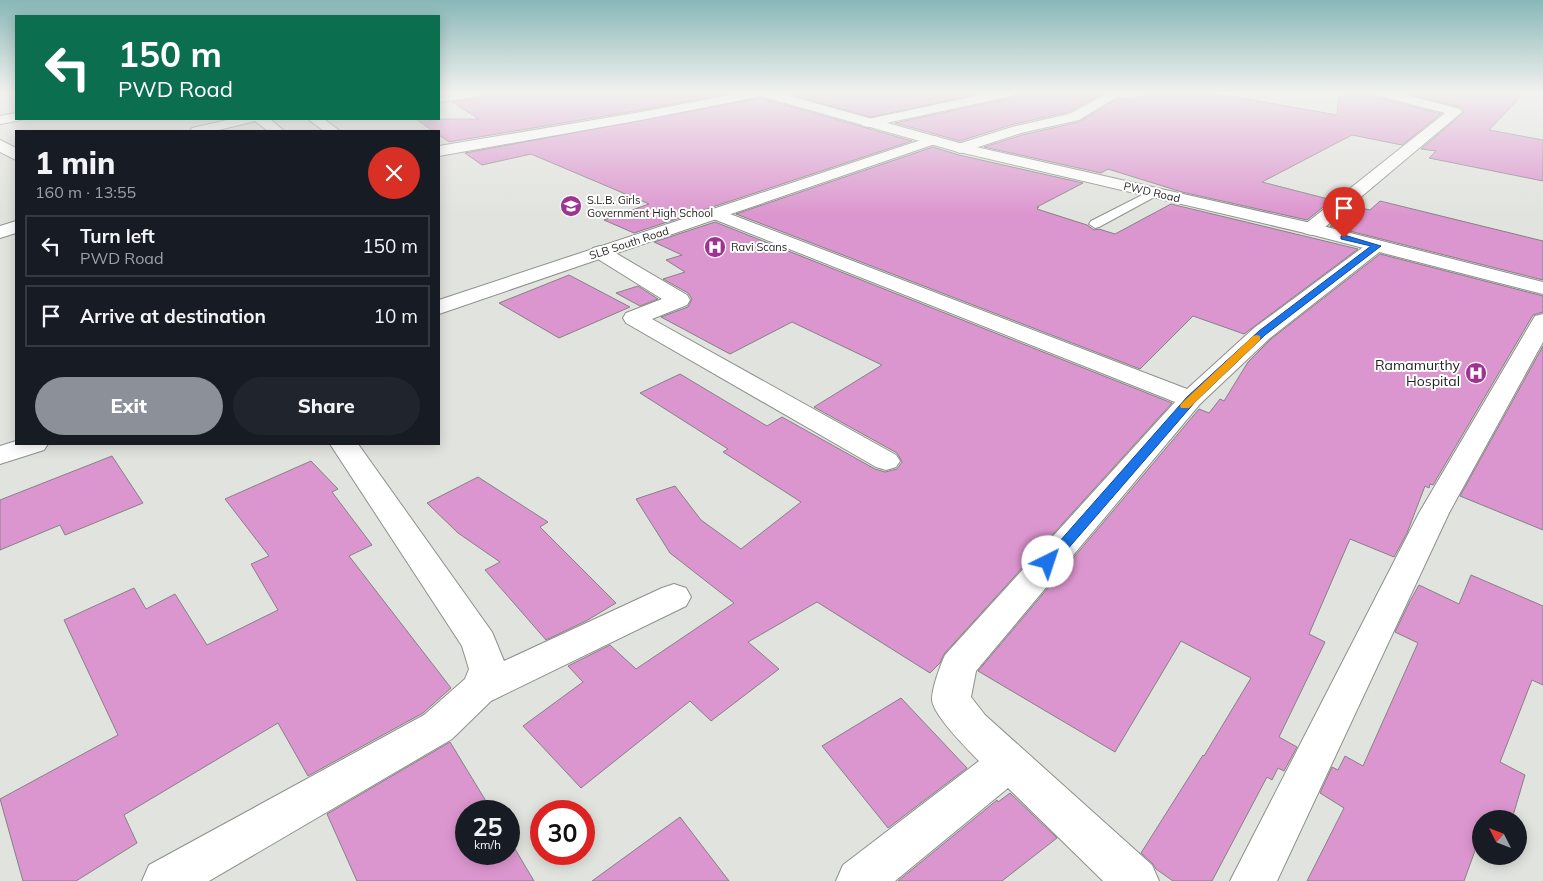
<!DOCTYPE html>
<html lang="en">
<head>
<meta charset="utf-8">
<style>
	body { margin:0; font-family:Mulish,sans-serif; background:#20242c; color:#f1f3f6; height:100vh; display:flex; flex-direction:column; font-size:19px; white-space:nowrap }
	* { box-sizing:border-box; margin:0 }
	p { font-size:16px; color:#9ea1a6 }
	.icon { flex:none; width:28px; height:28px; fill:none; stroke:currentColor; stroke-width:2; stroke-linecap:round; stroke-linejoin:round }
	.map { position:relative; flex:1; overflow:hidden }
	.side { position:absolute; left:15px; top:130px; width:425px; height:315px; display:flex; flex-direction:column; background:#171b24; border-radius:0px; box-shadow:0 2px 12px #0003 }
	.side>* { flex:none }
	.hud { position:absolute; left:15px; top:15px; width:425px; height:105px; border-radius:0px; box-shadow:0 2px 12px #0003; background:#0b6e4f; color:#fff; overflow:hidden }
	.needle { width:32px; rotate:312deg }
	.buttons { position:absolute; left:1472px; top:810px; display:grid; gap:10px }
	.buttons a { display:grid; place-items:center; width:55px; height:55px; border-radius:50%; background:#171b24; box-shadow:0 2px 12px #0003; font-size:25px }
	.speed { position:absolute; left:455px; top:800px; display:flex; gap:10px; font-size:25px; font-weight:700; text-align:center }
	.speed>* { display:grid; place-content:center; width:65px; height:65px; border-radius:50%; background:#171b24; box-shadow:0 2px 12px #0003; line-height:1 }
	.speed small { font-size:12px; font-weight:400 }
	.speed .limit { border:8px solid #d22; background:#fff; color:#111 }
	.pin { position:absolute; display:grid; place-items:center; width:42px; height:42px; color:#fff; margin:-51px -21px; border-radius:50% 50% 50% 0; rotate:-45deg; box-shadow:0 0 5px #0007 }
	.pin .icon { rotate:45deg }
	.me { position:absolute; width:55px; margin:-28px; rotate:41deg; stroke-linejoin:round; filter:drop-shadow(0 0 4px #0008) }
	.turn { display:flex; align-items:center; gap:18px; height:105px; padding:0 20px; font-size:22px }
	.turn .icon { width:65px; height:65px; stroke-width:2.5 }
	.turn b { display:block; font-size:35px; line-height:42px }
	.round { display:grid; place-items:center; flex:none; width:52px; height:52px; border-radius:26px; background:#20242c }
	.summary { display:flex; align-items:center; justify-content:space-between; height:85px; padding:0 20px }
	h1 { font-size:30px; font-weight:800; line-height:38px }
	.cta { display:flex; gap:10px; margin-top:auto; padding:10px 20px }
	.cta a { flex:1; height:58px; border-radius:30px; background:#8c9099; color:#fff; font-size:20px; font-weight:800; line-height:58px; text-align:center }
	.cta a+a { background:#20242c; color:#f1f3f6 }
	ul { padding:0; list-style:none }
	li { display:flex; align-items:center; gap:15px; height:62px; margin:0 10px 8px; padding:0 10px; border:2px solid #363941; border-radius:0px }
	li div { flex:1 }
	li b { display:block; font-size:19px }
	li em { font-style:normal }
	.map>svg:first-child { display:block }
	.building { fill:#dc96cf; stroke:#868185 }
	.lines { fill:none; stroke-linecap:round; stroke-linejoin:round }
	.lane-casing { stroke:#8d908b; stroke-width:2 }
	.street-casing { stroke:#8d908b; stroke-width:2 }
	.secondary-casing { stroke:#8d908b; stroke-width:2 }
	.primary-casing { stroke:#8d908b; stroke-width:2 }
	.lane { fill:#fff; fill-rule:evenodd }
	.street { fill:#fff; fill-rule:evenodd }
	.secondary { fill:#fff; fill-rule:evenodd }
	.primary { fill:#fff; fill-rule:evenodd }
	.route { fill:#1a73e8; stroke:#114b97 }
	.slow { fill:#f59e0b }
	.labels { text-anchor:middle; stroke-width:4; stroke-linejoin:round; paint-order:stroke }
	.far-street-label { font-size:11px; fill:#1f201e; stroke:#fff }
	.far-poi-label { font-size:11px; fill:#1f201e; stroke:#fff; text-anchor:start }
	.poi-label { font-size:14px; fill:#1f201e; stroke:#fff; text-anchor:end }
</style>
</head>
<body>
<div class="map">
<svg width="1543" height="881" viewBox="0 0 1543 881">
	<rect width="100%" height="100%" fill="#e1e3de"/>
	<path class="building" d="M 500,92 L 737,92 L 641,110 L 449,142 L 439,135 L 439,131 L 433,131 L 416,119 L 479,119 L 452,102 L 479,98 L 485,94 Z
		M 781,92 L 988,92 L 871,117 Z
		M 1020,92 L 1095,92 L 1103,93 L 1068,112 L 1011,125 L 960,141 L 895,123 L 1012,98 Z
		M 1149,92 L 1207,92 L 1337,115 L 1339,92 L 1373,92 L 1376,97 L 1441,114 L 1402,145 L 1352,135 L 1262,182 L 1332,200 L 1307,220 L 1182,192 L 1108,169 L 1101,173 L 984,147 L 1022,135 L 1079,122 L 1120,97 L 1132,100 Z
		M 1401,92 L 1525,92 L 1489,130 L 1543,140 L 1543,181 L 1429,158 L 1436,151 L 1421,149 L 1463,113 L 1464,111 L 1460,107 Z
		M 761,98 L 912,141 L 634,233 L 604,220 L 649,204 L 531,154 L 482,165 L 465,153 Z
		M 933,147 L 959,155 L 1083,183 L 1037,207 L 1039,207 L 1037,209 L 1087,225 L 1094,230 L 1099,229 L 1115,234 L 1171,204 L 1358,249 L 1244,334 L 1193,316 L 1140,369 L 736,214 Z
		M 1380,201 L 1543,241 L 1543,280 L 1330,226 L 1353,206 L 1370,210 Z
		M 715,222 L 1172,403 L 944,654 L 940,663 L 930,673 L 817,602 L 748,642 L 779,669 L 711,721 L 690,701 L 581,788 L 523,726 L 583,682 L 568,666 L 610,645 L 636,669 L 734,603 L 670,553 L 636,499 L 675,486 L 701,520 L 741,549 L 801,502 L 723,452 L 728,449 L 640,393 L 680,374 L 767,426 L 782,417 L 875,469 L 885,472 L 897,469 L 902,462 L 897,453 L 814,407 L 882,365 L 792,322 L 730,354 L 661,317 L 688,307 L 692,299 L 688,293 L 663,279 L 685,272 L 666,260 L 682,255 L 654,242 Z
		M 1380,254 L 1543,296 L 1543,312 L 1533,315 L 1433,485 L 1430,484 L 1429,488 L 1425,486 L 1407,533 L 1394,557 L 1350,539 L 1309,634 L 1325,642 L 1279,737 L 1297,747 L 1284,771 L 1278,768 L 1272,780 L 1267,777 L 1212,881 L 1173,881 L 1156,869 L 1153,864 L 1141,853 L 1203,755 L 1204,756 L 1251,678 L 1181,641 L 1115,752 L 978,671 L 1199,409 L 1209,413 L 1220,399 L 1224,401 L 1248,362 L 1271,339 Z
		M 569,275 L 630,307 L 559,338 L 499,303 Z
		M 638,286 L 658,299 L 640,306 L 616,293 Z
		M 1543,346 L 1543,530 L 1460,496 Z
		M 112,456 L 143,503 L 65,535 L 60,525 L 0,550 L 0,500 Z
		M 311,461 L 338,489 L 332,492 L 372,545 L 349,556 L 451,688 L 423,713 L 308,776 L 278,723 L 124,815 L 137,843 L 76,881 L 23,881 L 0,799 L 118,735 L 64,620 L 134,588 L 146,609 L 175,594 L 207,645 L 278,610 L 251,564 L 269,556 L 225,499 Z
		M 478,477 L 548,522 L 540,527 L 616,603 L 586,621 L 546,640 L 485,570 L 500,562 L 458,533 L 427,503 Z
		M 1471,575 L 1543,606 L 1543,685 L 1532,680 L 1500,762 L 1525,775 L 1512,819 L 1481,819 L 1481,834 L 1464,881 L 1307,881 L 1344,808 L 1320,793 L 1332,767 L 1338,770 L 1345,756 L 1363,766 L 1418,643 L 1395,632 L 1410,601 L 1419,585 L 1459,604 Z
		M 901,698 L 967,768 L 888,828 L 822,746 Z
		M 450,742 L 492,811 L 466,811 L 466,854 L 509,854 L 509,839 L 534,881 L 357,881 L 327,814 Z
		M 1010,793 L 1057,838 L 1002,881 L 898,881 L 997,800 L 998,802 Z
		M 680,817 L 729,881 L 592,881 Z"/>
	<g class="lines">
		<g class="lane-casing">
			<path id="lane" d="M 1154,189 L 1160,193 L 1158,195 L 1099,227 L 1095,228 L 1089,224 L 1091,221 Z"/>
		</g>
		<g class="street-casing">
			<path id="street" d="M 455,92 L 485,92 L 479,96 L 439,102 L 439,94 Z
				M 745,92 L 769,92 L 763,96 L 641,120 L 439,156 L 439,146 L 641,112 Z
				M 995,92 L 1018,92 L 1012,96 L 868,127 L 863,126 L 861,123 L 863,120 L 868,119 Z
				M 1375,92 L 1395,92 L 1460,109 L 1462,112 L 1318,233 L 1311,235 L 1304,233 L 1302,229 L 1304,225 L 1445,113 L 1376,95 Z
				M 1527,92 L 1543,92 L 1543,97 L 1528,95 Z
				M 16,113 L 16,119 L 21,120 L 0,124 L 0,116 Z
				M 232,119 L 270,119 L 284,131 L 268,131 L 255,121 L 215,131 L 190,131 L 192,128 Z
				M 308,119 L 324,119 L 340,131 L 324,131 Z
				M 0,140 L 16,148 L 16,160 L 0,152 Z
				M 717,209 L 1187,389 L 1254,328 L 1370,242 L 1377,240 L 1384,242 L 1387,246 L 1270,338 L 1200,404 L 976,671 L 971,697 L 985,715 L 1152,865 L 1159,881 L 1103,881 L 1008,788 L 895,881 L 836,881 L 843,865 L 979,761 C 968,750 933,715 932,700 C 932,688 940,666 945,655 L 1175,402 L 711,218 L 708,214 L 711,210 Z
				M 16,221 L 16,233 L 0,238 L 0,226 Z
				M 600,246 L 607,248 L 687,295 L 690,300 L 687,305 L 652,319 L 896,455 L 900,461 L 896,467 L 886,470 L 876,467 L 626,323 L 623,318 L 626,313 L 662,299 L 593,256 L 590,252 L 593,248 Z
				M 1543,314 L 1543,342 L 1449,513 L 1277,881 L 1230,881 L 1419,513 L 1532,321 L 1535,316 Z
				M 330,444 L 358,444 L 492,632 L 504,661 L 662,588 L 674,584 L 686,588 L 691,597 L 686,606 L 491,701 L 452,739 L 209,881 L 142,881 L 149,865 L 424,715 L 465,679 L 469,669 L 462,646 Z"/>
		</g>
		<g class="secondary-casing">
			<path id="secondary" d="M 1110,92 L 1125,92 L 1079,120 L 1021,133 L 960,153 L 955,151 L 952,148 L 955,145 L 1012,127 L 1069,114 Z
				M 933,136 L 938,137 L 940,140 L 938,143 L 439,314 L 439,300 Z
				M 16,441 L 16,444 L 48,444 L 44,450 L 0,464 L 0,446 Z"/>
		</g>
		<g class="primary-casing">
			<path id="primary" d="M 756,92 L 775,92 L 963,144 L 1311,223 L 1543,282 L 1543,294 L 1309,234 L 955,151 L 757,95 Z"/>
		</g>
		<use href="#lane" class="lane"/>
		<use href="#street" class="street"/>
		<use href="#secondary" class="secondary"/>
		<use href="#primary" class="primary"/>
	</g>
	<linearGradient id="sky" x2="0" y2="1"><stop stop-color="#88b7b7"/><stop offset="0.43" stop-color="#f2f2f0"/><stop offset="1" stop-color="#f2f2f0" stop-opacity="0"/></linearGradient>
	<rect width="1543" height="215" fill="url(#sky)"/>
	<path class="route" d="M 1344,235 L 1381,246 L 1265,335 L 1195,402 L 1053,566 L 1044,566 L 1042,562 L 1044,559 L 1187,397 L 1259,331 L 1371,246 L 1341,239 L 1341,236 Z"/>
	<path class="slow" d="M 1257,335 L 1260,336 L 1260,340 L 1189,408 L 1181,408 L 1180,406 L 1181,404 L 1253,336 Z"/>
	<defs>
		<g id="school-disc" transform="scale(1.125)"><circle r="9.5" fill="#a03392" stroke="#fff"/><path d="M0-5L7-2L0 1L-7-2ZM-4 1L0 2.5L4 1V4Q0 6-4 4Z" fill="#fff"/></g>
		<g id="hospital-disc" transform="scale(1.125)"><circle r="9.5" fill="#a03392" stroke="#fff"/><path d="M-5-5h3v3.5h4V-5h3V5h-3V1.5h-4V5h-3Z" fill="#fff"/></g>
	</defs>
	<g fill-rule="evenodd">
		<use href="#school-disc" x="571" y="206"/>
		<use href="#hospital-disc" x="715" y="247"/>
		<use href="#hospital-disc" x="1476" y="373"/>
	</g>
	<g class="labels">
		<g class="far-street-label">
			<text transform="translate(1152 192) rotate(13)" y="4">PWD Road</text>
			<text transform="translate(629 243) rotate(-18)" y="4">SLB South Road</text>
		</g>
		<g class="far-poi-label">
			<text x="587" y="204">S.L.B. Girls<tspan x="587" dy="13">Government High School</tspan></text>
			<text x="731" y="251">Ravi Scans</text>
		</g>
		<g class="poi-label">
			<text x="1460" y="370">Ramamurthy<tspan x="1460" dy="16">Hospital</tspan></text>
		</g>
	</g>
</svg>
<div class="buttons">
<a><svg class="needle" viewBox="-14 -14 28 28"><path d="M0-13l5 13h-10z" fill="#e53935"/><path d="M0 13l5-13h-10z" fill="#9ea1a6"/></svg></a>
</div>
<div class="speed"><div>25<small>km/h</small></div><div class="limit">30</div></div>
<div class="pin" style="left:1344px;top:238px;background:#d93025"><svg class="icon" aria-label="arrive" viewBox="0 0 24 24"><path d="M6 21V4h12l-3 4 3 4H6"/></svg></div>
<svg class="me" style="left:1048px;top:562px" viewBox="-20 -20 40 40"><circle r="19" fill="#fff"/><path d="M0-13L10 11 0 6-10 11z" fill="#1a73e8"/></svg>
<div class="hud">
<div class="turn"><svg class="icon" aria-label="left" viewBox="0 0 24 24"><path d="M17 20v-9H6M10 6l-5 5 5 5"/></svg><div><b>150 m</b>PWD Road</div></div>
</div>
<section class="side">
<div class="summary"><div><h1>1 min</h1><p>160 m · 13:55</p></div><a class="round" style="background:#d93025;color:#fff"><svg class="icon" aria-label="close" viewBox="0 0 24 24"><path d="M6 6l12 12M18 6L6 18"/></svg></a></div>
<ul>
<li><svg class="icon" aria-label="left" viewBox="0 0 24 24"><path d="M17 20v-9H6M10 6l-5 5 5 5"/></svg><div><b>Turn left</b><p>PWD Road</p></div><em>150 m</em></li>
<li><svg class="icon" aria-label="arrive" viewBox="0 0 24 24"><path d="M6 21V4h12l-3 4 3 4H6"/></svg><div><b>Arrive at destination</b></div><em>10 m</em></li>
</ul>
<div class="cta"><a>Exit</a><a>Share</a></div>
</section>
</div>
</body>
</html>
